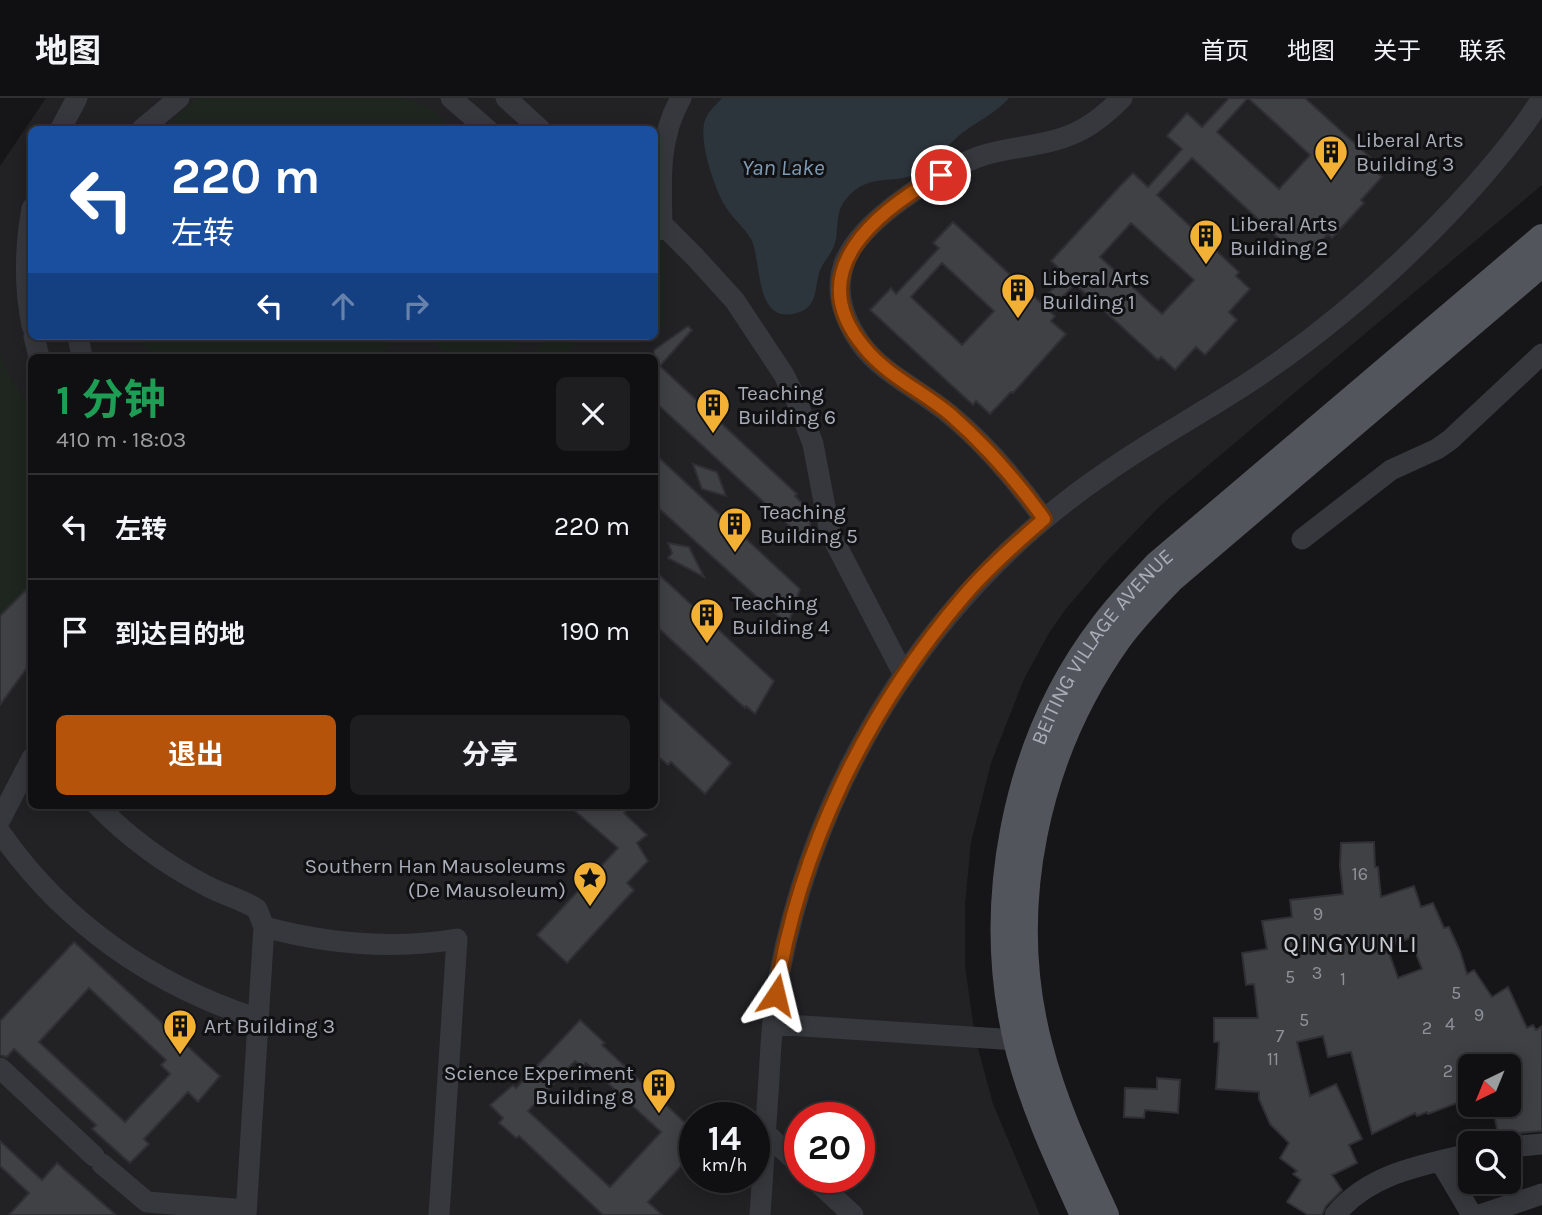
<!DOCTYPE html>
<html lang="zh">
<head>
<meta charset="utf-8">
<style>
	body { margin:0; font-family:Karla,"Noto Sans SC",sans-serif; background:#1e1e20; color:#f1f3f6; height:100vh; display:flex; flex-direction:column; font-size:26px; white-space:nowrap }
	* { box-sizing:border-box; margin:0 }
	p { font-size:23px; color:#9c9d9f }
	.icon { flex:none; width:38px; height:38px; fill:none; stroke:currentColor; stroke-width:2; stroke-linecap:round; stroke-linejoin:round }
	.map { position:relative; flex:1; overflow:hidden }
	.drawer { position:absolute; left:28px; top:256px; width:630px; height:455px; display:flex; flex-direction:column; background:#101012; border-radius:10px; box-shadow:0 4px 18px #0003,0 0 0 2px #303032 }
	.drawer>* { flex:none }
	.guide { position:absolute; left:28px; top:28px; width:630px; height:214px; border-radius:10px; box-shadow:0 4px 18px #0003,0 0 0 2px #303032; background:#1a4fa0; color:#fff; overflow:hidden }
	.needle { width:46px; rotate:223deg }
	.controls { position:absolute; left:1458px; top:956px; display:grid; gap:14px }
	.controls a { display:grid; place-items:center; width:63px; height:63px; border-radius:10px; background:#101012; box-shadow:0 4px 18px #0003,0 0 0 2px #303032; font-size:35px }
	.speed { position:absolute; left:679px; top:1004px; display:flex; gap:14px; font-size:35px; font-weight:700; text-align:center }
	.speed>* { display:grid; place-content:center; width:91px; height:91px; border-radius:50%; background:#101012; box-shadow:0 4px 18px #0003,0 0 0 2px #303032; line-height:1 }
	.speed small { font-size:18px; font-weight:400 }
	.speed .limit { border:10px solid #d22; background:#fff; color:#111 }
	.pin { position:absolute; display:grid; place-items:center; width:60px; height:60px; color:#fff; margin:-30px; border:4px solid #fff; border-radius:50%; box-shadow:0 2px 7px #0007 }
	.me { position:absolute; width:77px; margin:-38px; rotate:10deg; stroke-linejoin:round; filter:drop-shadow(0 0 5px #0008) }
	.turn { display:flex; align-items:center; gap:24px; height:147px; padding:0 28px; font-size:32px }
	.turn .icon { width:91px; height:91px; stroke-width:2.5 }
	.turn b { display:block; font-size:49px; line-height:60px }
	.lanes { display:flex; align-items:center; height:66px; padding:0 28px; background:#0003; justify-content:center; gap:35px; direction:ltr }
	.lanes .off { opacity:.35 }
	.round { display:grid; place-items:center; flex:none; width:74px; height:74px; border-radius:10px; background:#1e1e20 }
	.headline { display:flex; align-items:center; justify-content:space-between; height:119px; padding:0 28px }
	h1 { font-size:42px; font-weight:700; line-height:52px; color:#1e9e55 }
	.primary-button { display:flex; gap:14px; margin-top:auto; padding:14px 28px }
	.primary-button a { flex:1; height:80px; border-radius:10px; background:#b45309; color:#fff; font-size:28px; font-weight:700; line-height:80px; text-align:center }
	.primary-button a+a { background:#1e1e20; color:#f1f3f6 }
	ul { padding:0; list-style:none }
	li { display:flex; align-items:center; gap:21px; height:105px; padding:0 28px; border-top:2px solid #303032 }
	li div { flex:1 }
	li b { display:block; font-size:26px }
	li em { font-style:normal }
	header { display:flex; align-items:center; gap:42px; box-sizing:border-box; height:98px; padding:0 35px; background:#101012; border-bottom:2px solid #303032 }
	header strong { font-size:33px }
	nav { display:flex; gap:38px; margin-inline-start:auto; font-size:24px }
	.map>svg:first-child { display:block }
	.built { fill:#222225; fill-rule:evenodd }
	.green { fill:#1e261f }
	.water { fill:#2c353c }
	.building { fill:#404145; stroke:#303034; stroke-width:2; fill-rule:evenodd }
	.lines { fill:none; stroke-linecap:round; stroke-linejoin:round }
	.minor { stroke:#37383d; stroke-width:21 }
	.major { stroke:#53555c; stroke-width:26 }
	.route-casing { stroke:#753606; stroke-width:18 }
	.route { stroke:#b45309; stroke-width:12 }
	.labels { text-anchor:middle; stroke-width:6; stroke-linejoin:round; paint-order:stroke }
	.number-label { font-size:18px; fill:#8e929b }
	.poi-label { font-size:21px; fill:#a8adb8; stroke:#111113; text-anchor:start }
	.street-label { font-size:21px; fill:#a8adb8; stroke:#111113 }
	.water-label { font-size:23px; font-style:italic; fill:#7f9bb3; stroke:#111113 }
	.quarter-label { font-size:24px; letter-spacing:2px; fill:#c9ccd4; stroke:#111113 }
</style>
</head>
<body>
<header>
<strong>地图</strong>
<nav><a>首页</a><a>地图</a><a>关于</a><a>联系</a></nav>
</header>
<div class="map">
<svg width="1542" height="1117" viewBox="0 0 1542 1117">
	<rect width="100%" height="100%" fill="#161618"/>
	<path class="built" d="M 46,0 L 1542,0 L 1542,87 L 1161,407 L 1106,464 L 1065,512 L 1049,535 L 1024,581 L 991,665 L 971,744 L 965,806 L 965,868 L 975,939 L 993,1006 L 1040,1117 L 0,1117 L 0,68 ZM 32,32 L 654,32 L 654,238 L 32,238 ZM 32,259 L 654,259 L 654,707 L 32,707 ZM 695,1020 L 754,1020 L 754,1080 L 695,1080 ZM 800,1020 L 859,1020 L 859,1080 L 800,1080 Z"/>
	<path class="green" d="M 198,0 L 404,0 L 430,10 L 454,31 L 159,32 Z
		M 133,238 L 393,238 L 381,259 L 156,259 Z
		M 426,238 L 524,238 L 506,259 L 450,259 Z
		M 550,238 L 582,238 L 563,259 L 531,259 Z
		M 0,256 L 10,278 L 32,314 L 31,486 L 0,518 Z"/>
	<path class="water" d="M 722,0 L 1009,0 C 996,15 978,23 962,35 C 947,47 935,64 919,74 C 895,89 870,72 846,101 C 836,113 838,127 836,141 C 834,153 826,160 821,170 C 813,187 821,211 793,216 C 754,223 762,162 751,141 C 744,129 732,120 725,108 C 714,90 700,46 704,26 C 706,15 715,8 722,0 Z"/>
	<path class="building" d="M 1229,0 L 1248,0 L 1217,34 L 1279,91 L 1310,57 L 1248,0 L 1305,0 L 1372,61 L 1368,66 L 1382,79 L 1361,102 L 1364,105 L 1332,140 L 1328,136 L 1306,159 L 1293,147 L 1289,150 L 1192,60 L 1157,97 L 1239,174 L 1236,178 L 1250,191 L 1229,214 L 1237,222 L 1205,257 L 1196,249 L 1175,272 L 1161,259 L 1158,262 L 1075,186 L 1049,213 L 1055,218 L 1051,223 L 1066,236 L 1013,295 L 1011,294 L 990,316 L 976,303 L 973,307 L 870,212 L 891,190 L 896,196 L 939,150 L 933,145 L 953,124 L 1040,204 L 1066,177 L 1051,163 L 1121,87 L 1133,75 L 1148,89 L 1182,51 L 1167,38 L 1170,34 L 1187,15 L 1202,29 ZM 1131,125 L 1194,182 L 1162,216 L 1100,159 ZM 942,165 L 994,213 L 962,247 L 911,199 Z
		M 688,228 L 692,232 L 660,268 L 797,396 L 795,398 L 811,414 L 809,446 L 654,303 L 654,252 Z
		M 654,355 L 800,491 L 788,527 L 654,406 Z
		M 693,366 L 717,374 L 726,398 L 702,391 Z
		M 668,445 L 689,449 L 704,479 L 668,460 L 672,455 Z
		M 654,472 L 774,583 L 755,616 L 746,608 L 745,610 L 654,526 Z
		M 32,486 L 32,563 L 0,607 L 0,518 Z
		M 654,594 L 731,665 L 705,696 L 671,664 L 668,667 L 654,655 Z
		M 568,707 L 631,707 L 624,715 L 647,737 L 637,745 L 648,763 L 627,785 L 634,792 L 567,865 L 537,837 L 618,750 Z
		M 1374,744 L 1375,769 L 1378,769 L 1381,799 L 1414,788 L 1421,809 L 1433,805 L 1444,830 L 1449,829 L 1460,853 L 1467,876 L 1474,872 L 1492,899 L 1508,889 L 1527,930 L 1533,927 L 1536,932 L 1542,928 L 1542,1033 L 1507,1036 L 1499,1039 L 1494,1017 L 1489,1006 L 1508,1006 L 1508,968 L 1470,966 L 1470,1000 L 1428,1016 L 1427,1014 L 1417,1018 L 1415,1015 L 1372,1036 L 1351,954 L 1328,959 L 1323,938 L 1297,944 L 1310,998 L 1336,986 L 1362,1041 L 1349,1047 L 1357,1065 L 1332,1077 L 1342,1092 L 1326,1108 L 1322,1117 L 1308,1117 L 1287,1104 L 1301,1082 L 1293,1076 L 1297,1073 L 1280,1060 L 1289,1045 L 1270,1026 L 1259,1001 L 1259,994 L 1216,991 L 1219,944 L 1214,944 L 1214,920 L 1258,920 L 1254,886 L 1246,887 L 1242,855 L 1267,851 L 1262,823 L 1292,819 L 1290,802 L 1343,796 L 1340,768 L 1341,745 ZM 1410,840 L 1422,871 L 1398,880 L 1387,849 Z
		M 74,844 L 220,978 L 198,1004 L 188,994 L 144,1041 L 149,1046 L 130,1065 L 92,1031 L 96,1027 L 14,951 L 7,959 L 0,957 L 0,923 ZM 89,890 L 166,962 L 161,967 L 170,976 L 125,1024 L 39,944 Z
		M 580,922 L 605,945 L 602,947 L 695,1034 L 695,1075 L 684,1065 L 648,1104 L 662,1117 L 603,1117 L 519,1038 L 516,1040 L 499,1025 L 503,1020 L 490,1007 L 513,987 L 516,990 ZM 575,963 L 583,969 L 586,965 L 661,1034 L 610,1089 L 528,1013 Z
		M 1157,980 L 1180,982 L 1178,1015 L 1145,1012 L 1144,1020 L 1124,1019 L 1125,990 L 1157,991 Z
		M 0,1043 L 42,1082 L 57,1065 L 116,1117 L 9,1117 L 29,1095 L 0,1068 Z"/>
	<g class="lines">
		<path class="minor" d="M 451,0 L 488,32
			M 506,0 L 541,32
			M 60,32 L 77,0
			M 141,32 L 179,0
			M 32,110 C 25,149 24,188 32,228
			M 654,122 L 662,126 L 695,159 L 735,203 L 784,277 L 796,301 L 813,346 L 830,435 L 903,575
			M 656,133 L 662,126 C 661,82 658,40 681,0
			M 34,238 L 39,259
			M 78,238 L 82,259
			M 1044,421 C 1016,382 985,345 948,315 C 920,292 882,275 861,246 C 844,222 834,195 844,166 C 859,123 936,75 978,59 C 1009,48 1045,49 1075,35 C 1093,27 1108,14 1122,0
			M 1302,441 L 1391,372 L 1437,351 L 1450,342 L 1542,256
			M 97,707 C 129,740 166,767 207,788 C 223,797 242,801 257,811 L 264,829
			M 0,722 L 32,660
			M 0,734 C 63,825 153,887 258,921
			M 773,926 L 1016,942
			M 0,970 L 94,1058
			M 765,1035 L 800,1067
			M 1508,1049 L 1542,1046
			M 1440,1063 L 1472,1117
			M 102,1066 L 147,1104 L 246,1112
			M 813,1080 L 853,1117
			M 246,1117 L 264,829 C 328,846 392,852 457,841 L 439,1117
			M 760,1117 C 763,1071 766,1026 769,980 C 771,944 773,908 780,873 C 820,670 937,489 1108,373 C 1155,340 1206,313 1254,281 C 1336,226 1411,159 1476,86 C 1500,59 1523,31 1542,0
			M 1335,1117 C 1369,1076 1421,1067 1470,1056
			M 1480,1117 L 1542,1096"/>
		<g class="major">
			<path id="s1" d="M 1083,1117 C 1059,1064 1034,1011 1019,954 C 982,810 1013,644 1104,526 C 1120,505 1139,485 1157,466 L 1542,139"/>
			<path d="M 1106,1117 C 1081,1062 1055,1008 1040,949 C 1003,810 1036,657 1119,541 C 1135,519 1154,500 1172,481 L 1542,166"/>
		</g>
	</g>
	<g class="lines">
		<g class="route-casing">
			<path id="route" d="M 776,897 C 799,749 867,612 964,498 C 988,470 1017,445 1044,421 C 1017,383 987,349 952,318 C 924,294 887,278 864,249 C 800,173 877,113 941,77"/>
		</g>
		<use href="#route" class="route"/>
	</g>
	<defs>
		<g id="building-pin" transform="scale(1.75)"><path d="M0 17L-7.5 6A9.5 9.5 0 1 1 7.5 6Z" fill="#f2b134" stroke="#111113"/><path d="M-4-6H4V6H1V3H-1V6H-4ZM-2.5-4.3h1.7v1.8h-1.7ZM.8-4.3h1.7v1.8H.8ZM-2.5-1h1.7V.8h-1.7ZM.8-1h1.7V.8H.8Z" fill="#111"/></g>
		<g id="sight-pin" transform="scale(1.75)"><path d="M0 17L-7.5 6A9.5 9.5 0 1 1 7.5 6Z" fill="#f2b134" stroke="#111113"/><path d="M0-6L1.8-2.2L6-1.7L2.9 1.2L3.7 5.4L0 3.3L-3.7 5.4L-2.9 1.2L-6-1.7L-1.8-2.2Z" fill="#111"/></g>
	</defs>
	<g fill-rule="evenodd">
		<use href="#building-pin" x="1331" y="54"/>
		<use href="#building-pin" x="1206" y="138"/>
		<use href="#building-pin" x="1018" y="192"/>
		<use href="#building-pin" x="713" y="307"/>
		<use href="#building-pin" x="735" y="426"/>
		<use href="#building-pin" x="707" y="517"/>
		<use href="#sight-pin" x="590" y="780"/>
		<use href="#building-pin" x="180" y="928"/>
		<use href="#building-pin" x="659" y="987"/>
	</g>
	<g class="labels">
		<g class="number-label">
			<text x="1360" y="782">16</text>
			<text x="1318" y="822">9</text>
			<text x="1317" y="881">3</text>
			<text x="1290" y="885">5</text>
			<text x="1343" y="887">1</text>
			<text x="1456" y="901">5</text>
			<text x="1479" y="923">9</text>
			<text x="1304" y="928">5</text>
			<text x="1450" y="932">4</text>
			<text x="1427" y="936">2</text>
			<text x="1280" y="944">7</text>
			<text x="1273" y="967">11</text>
			<text x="1448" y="979">2</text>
		</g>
		<g class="poi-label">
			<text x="1356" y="49">Liberal Arts<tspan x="1356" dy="24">Building 3</tspan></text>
			<text x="1230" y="133">Liberal Arts<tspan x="1230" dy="24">Building 2</tspan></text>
			<text x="1042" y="187">Liberal Arts<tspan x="1042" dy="24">Building 1</tspan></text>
			<text x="738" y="302">Teaching<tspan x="738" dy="24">Building 6</tspan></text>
			<text x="760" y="421">Teaching<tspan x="760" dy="24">Building 5</tspan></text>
			<text x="732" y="512">Teaching<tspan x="732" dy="24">Building 4</tspan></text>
			<text x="566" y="775" text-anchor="end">Southern Han Mausoleums<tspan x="566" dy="24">(De Mausoleum)</tspan></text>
			<text x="204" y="935">Art Building 3</text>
			<text x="634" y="982" text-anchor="end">Science Experiment<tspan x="634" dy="24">Building 8</tspan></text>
		</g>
		<g class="street-label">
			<text dy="7" stroke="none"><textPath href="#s1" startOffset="606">BEITING VILLAGE AVENUE</textPath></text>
		</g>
		<g class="water-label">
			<text x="783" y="77">Yan Lake</text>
		</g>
		<g class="quarter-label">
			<text x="1351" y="854">QINGYUNLI</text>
		</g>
	</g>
</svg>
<div class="controls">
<a><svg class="needle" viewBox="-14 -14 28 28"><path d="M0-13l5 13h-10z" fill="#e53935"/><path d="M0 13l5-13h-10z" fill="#9c9d9f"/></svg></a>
<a><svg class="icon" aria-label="search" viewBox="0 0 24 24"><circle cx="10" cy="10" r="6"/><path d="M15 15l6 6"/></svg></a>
</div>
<div class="speed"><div>14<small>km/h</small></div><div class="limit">20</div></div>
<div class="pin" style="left:941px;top:77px;background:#d93025"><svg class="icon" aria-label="arrive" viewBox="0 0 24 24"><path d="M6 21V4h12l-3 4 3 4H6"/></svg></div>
<svg class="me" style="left:776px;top:897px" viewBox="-20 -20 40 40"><path d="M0-17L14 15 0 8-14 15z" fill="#b45309" stroke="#fff" stroke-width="4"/></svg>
<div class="guide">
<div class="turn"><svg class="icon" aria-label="left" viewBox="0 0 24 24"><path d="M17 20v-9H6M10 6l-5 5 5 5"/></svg><div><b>220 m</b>左转</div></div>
<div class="lanes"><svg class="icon" aria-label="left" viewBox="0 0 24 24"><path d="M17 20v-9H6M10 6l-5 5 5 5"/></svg><svg class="icon off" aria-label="ahead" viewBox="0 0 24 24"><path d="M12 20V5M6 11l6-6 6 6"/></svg><svg class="icon off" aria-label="right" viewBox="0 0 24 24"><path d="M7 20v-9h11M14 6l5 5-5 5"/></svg></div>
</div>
<section class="drawer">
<div class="headline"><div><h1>1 分钟</h1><p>410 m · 18:03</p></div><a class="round"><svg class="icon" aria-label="close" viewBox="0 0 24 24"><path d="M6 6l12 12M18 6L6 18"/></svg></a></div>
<ul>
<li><svg class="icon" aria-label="left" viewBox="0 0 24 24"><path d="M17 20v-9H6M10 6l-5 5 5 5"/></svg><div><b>左转</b></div><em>220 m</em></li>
<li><svg class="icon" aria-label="arrive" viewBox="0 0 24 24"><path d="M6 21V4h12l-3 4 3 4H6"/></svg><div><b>到达目的地</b></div><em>190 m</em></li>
</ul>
<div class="primary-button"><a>退出</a><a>分享</a></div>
</section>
</div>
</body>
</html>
